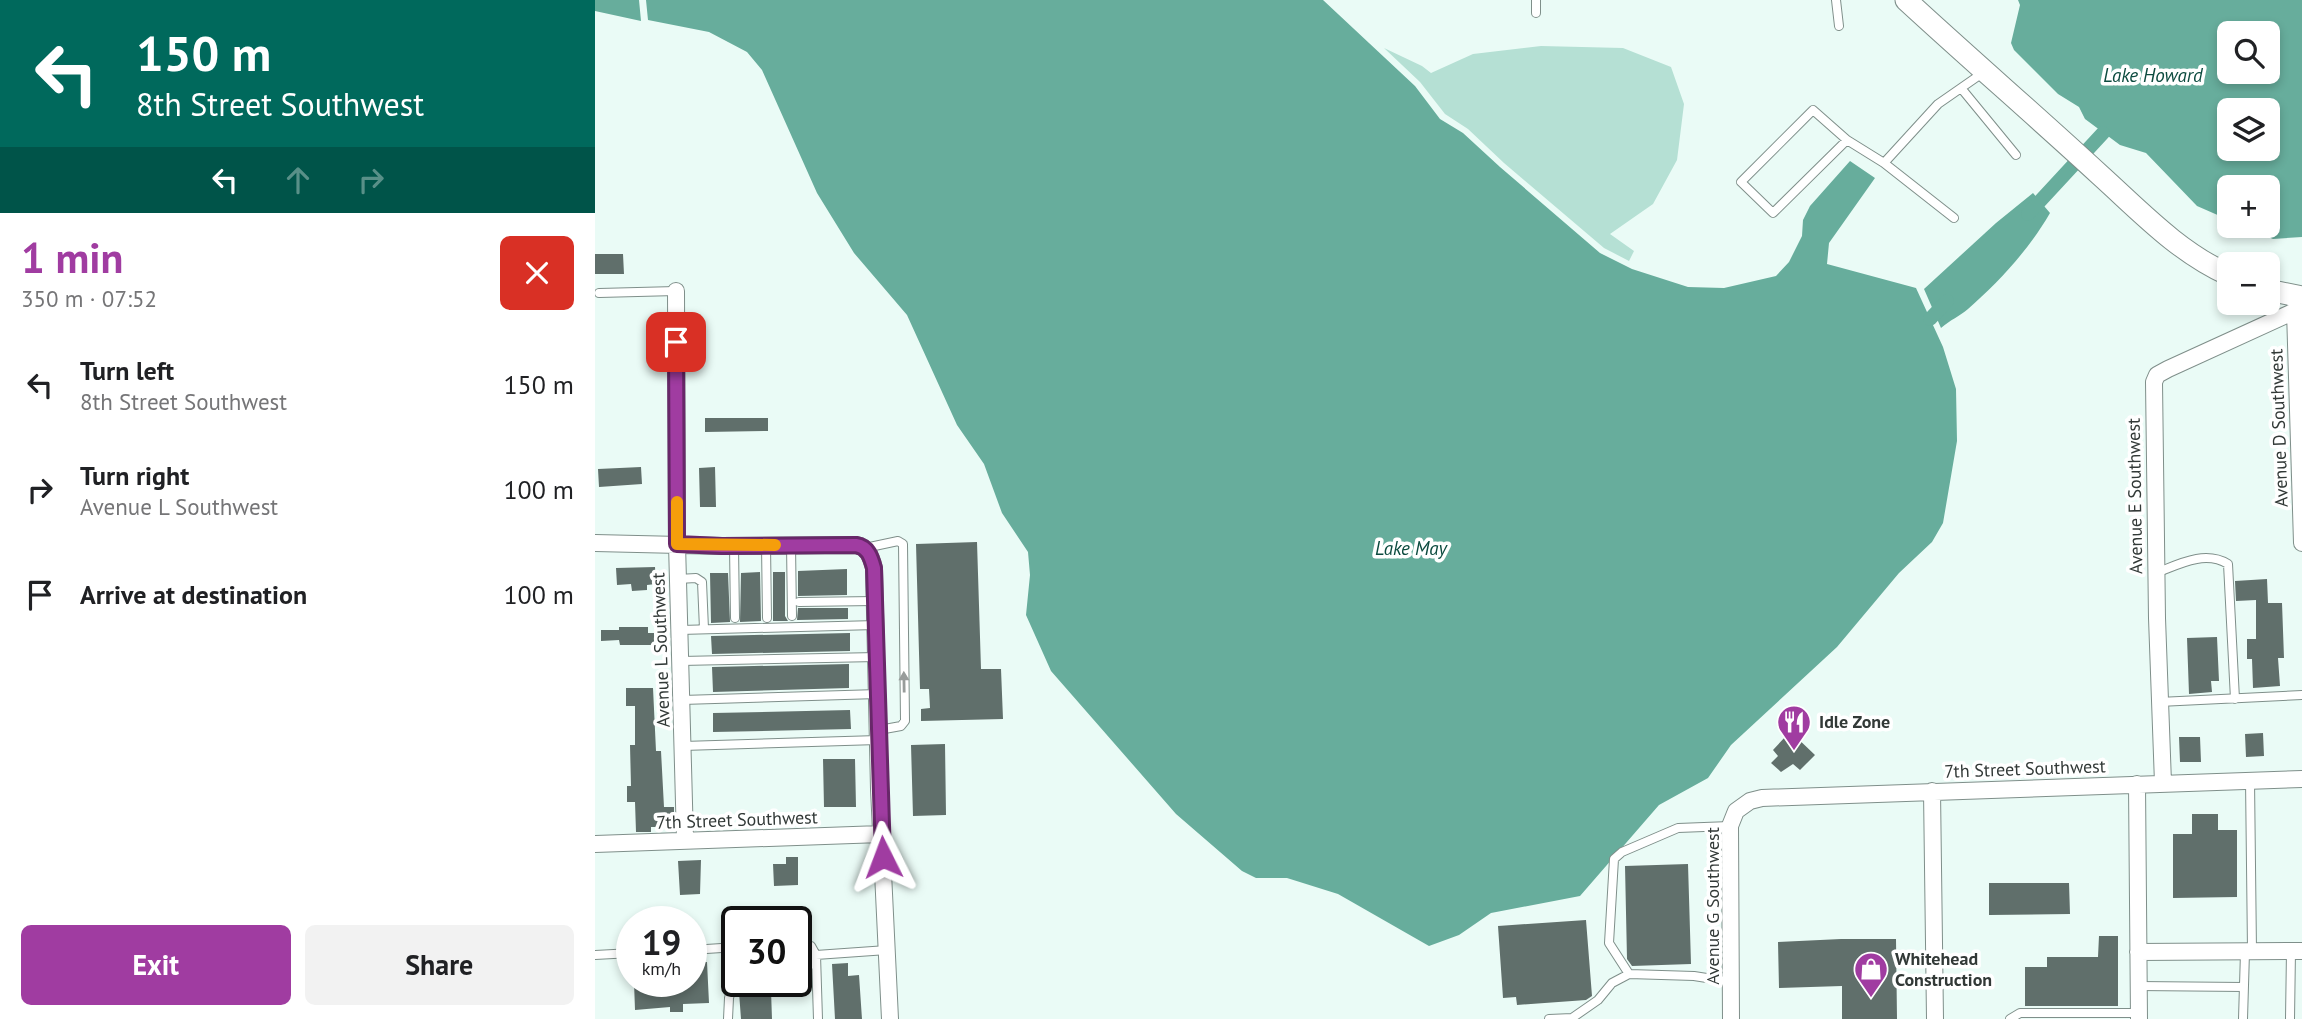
<!DOCTYPE html>
<html lang="en">
<head>
<meta charset="utf-8">
<style>
	body { margin:0; font-family:"PT Sans",sans-serif; background:#f2f2f2; color:#202124; height:100vh; display:flex; flex-direction:column; font-size:26px; white-space:nowrap }
	* { box-sizing:border-box; margin:0 }
	p { font-size:23px; color:#757577 }
	.icon { flex:none; width:38px; height:38px; fill:none; stroke:currentColor; stroke-width:2; stroke-linecap:round; stroke-linejoin:round }
	.map { position:relative; flex:1; overflow:hidden }
	.drawer { display:flex; flex-direction:column; background:#fff; width:595px }
	.drawer>* { flex:none }
	.hud { background:#00695c; color:#fff; overflow:hidden }
	.fabs { position:absolute; left:1622px; top:21px; display:grid; gap:14px }
	.fabs a { display:grid; place-items:center; width:63px; height:63px; border-radius:10px; background:#fff; box-shadow:0 4px 10px #0003; font-size:35px }
	.speed { position:absolute; left:21px; top:906px; display:flex; gap:14px; font-size:35px; font-weight:700; text-align:center }
	.speed>* { display:grid; place-content:center; width:91px; height:91px; border-radius:50%; background:#fff; box-shadow:0 4px 10px #0003; line-height:1 }
	.speed small { font-size:18px; font-weight:400 }
	.speed .limit { border:4px solid #111; border-radius:10px; background:#fff; color:#111 }
	.pin { position:absolute; display:grid; place-items:center; width:60px; height:60px; color:#fff; margin:-30px; border-radius:14px; box-shadow:0 4px 10px #0006 }
	.me { position:absolute; width:77px; margin:-38px; rotate:357deg; stroke-linejoin:round; filter:drop-shadow(0 0 5px #0008) }
	.turn { display:flex; align-items:center; gap:24px; height:147px; padding:0 21px; font-size:32px }
	.turn .icon { width:91px; height:91px; stroke-width:2.5 }
	.turn b { display:block; font-size:49px; line-height:60px }
	.lanes { display:flex; align-items:center; height:66px; padding:0 21px; background:#0003; justify-content:center; gap:35px; direction:ltr }
	.lanes .off { opacity:.35 }
	.round { display:grid; place-items:center; flex:none; width:74px; height:74px; border-radius:10px; background:#f2f2f2 }
	.summary { display:flex; align-items:center; justify-content:space-between; height:119px; padding:0 21px }
	h1 { font-size:42px; font-weight:700; line-height:52px; color:#a03ca1 }
	.cta { display:flex; gap:14px; margin-top:auto; padding:14px 21px }
	.cta a { flex:1; height:80px; border-radius:10px; background:#a03ca1; color:#fff; font-size:28px; font-weight:700; line-height:80px; text-align:center }
	.cta a+a { background:#f2f2f2; color:#202124 }
	ul { padding:0; list-style:none }
	li { display:flex; align-items:center; gap:21px; height:105px; padding:0 21px }
	li div { flex:1 }
	li b { display:block; font-size:26px }
	li em { font-style:normal }
	main { display:flex; flex:1; min-height:0 }
	.map>svg:first-child { display:block }
	.green { fill:#b5e0d4 }
	.water { fill:#67ad9c; fill-rule:evenodd }
	.lines { fill:none; stroke-linecap:round; stroke-linejoin:round }
	.canal { stroke:#67ad9c; stroke-width:14 }
	.building { fill:#606f6b }
	.lane-casing { stroke:#7f8f8a; stroke-width:10 }
	.street-casing { stroke:#7f8f8a; stroke-width:18 }
	.secondary-casing { stroke:#7f8f8a; stroke-width:23 }
	.lane { stroke:#fff; stroke-width:8 }
	.street { stroke:#fff; stroke-width:16 }
	.secondary { stroke:#fff; stroke-width:21 }
	.oneway { fill:#989c9b }
	.route-casing { stroke:#682769; stroke-width:18 }
	.route { stroke:#a03ca1; stroke-width:12 }
	.slow { stroke:#f59e0b; stroke-width:12 }
	.labels { text-anchor:middle; stroke-width:7; stroke-linejoin:round; paint-order:stroke }
	.street-label { font-size:18px; fill:#323937; stroke:#fff }
	.poi-label { font-size:18px; font-weight:bold; fill:#323937; stroke:#fff; text-anchor:start }
	.water-label { font-size:19px; font-style:italic; fill:#0c4b3f; stroke:#fff }
</style>
</head>
<body>
<main>
<section class="drawer">
<div class="hud">
<div class="turn"><svg class="icon" aria-label="left" viewBox="0 0 24 24"><path d="M17 20v-9H6M10 6l-5 5 5 5"/></svg><div><b>150 m</b>8th Street Southwest</div></div>
<div class="lanes"><svg class="icon" aria-label="left" viewBox="0 0 24 24"><path d="M17 20v-9H6M10 6l-5 5 5 5"/></svg><svg class="icon off" aria-label="ahead" viewBox="0 0 24 24"><path d="M12 20V5M6 11l6-6 6 6"/></svg><svg class="icon off" aria-label="right" viewBox="0 0 24 24"><path d="M7 20v-9h11M14 6l5 5-5 5"/></svg></div>
</div>
<div class="summary"><div><h1>1 min</h1><p>350 m · 07:52</p></div><a class="round" style="background:#d93025;color:#fff"><svg class="icon" aria-label="close" viewBox="0 0 24 24"><path d="M6 6l12 12M18 6L6 18"/></svg></a></div>
<ul>
<li><svg class="icon" aria-label="left" viewBox="0 0 24 24"><path d="M17 20v-9H6M10 6l-5 5 5 5"/></svg><div><b>Turn left</b><p>8th Street Southwest</p></div><em>150 m</em></li>
<li><svg class="icon" aria-label="right" viewBox="0 0 24 24"><path d="M7 20v-9h11M14 6l5 5-5 5"/></svg><div><b>Turn right</b><p>Avenue L Southwest</p></div><em>100 m</em></li>
<li><svg class="icon" aria-label="arrive" viewBox="0 0 24 24"><path d="M6 21V4h12l-3 4 3 4H6"/></svg><div><b>Arrive at destination</b></div><em>100 m</em></li>
</ul>
<div class="cta"><a>Exit</a><a>Share</a></div>
</section>
<div class="map">
<svg width="1707" height="1019" viewBox="0 0 1707 1019">
	<rect width="100%" height="100%" fill="#eafbf6"/>
	<path class="green" d="M 946,46 L 1028,48 L 1076,67 L 1089,104 L 1082,160 L 1058,204 L 1015,234 L 1039,251 L 1034,261 L 1009,248 L 909,163 L 873,129 L 850,114 L 825,82 L 789,48 L 827,66 L 836,73 L 878,54 Z"/>
	<path class="water" d="M 0,0 L 44,0 L 46,21 L 0,11 Z
		M 51,0 L 728,0 L 820,86 L 845,119 L 868,133 L 905,167 L 1005,253 L 1037,269 L 1093,287 L 1129,288 L 1181,276 L 1194,262 L 1207,236 L 1208,220 L 1215,206 L 1255,161 L 1280,178 L 1234,243 L 1232,264 L 1321,288 L 1348,347 L 1361,389 L 1362,441 L 1348,523 L 1337,542 L 1304,573 L 1242,647 L 1136,745 L 1113,778 L 1064,805 L 985,896 L 896,913 L 864,935 L 834,946 L 743,894 L 692,878 L 661,878 L 647,871 L 581,814 L 456,671 L 431,615 L 435,575 L 433,552 L 407,513 L 389,464 L 362,425 L 312,315 L 259,253 L 222,193 L 167,70 L 152,52 L 114,32 L 53,20 Z
		M 1423,0 L 1707,0 L 1707,237 L 1678,239 L 1648,226 L 1673,226 L 1673,187 L 1634,187 L 1634,220 L 1602,206 L 1551,153 L 1525,145 L 1490,119 L 1484,107 L 1463,94 L 1419,50 L 1416,43 L 1425,5 ZM 1634,33 L 1673,33 L 1673,72 L 1634,72 ZM 1634,110 L 1673,110 L 1673,149 L 1634,149 Z
		M 1438,193 L 1455,213 C 1435,248 1404,282 1373,309 C 1365,316 1355,320 1346,328 L 1329,289 L 1401,223 Z"/>
	<g class="lines">
		<path class="canal" d="M 1433,214 L 1508,133
			M 1335,319 L 1352,301"/>
	</g>
	<path class="building" d="M 0,254 L 28,254 L 29,274 L 0,274 Z
		M 110,418 L 173,418 L 173,431 L 110,432 Z
		M 46,467 L 47,484 L 4,487 L 3,469 Z
		M 120,467 L 121,507 L 105,507 L 104,468 Z
		M 382,542 L 386,669 L 406,669 L 408,719 L 326,721 L 326,709 L 335,708 L 334,689 L 325,689 L 321,544 Z
		M 60,567 L 61,584 L 52,585 L 52,590 L 37,591 L 36,584 L 22,585 L 21,568 Z
		M 252,569 L 252,595 L 203,596 L 203,571 Z
		M 165,572 L 166,621 L 145,622 L 146,573 Z
		M 178,572 L 190,572 L 190,616 L 193,621 L 178,621 Z
		M 115,573 L 133,573 L 135,622 L 116,623 Z
		M 1672,579 L 1673,603 L 1687,603 L 1689,658 L 1683,658 L 1685,686 L 1658,688 L 1657,659 L 1652,659 L 1652,639 L 1661,639 L 1661,600 L 1641,601 L 1640,581 Z
		M 203,608 L 253,608 L 253,619 L 202,620 Z
		M 24,627 L 53,627 L 53,633 L 59,633 L 59,645 L 25,645 L 24,640 L 6,641 L 6,630 L 24,630 Z
		M 255,633 L 255,651 L 117,654 L 116,636 Z
		M 1622,637 L 1624,681 L 1616,681 L 1617,692 L 1594,694 L 1592,638 Z
		M 254,664 L 254,688 L 118,692 L 117,667 Z
		M 31,688 L 58,688 L 61,751 L 66,751 L 69,807 L 79,807 L 79,827 L 56,827 L 56,832 L 41,832 L 40,802 L 32,802 L 32,786 L 36,786 L 35,745 L 40,745 L 40,706 L 31,706 Z
		M 255,710 L 256,729 L 118,732 L 118,713 Z
		M 1668,733 L 1669,756 L 1651,757 L 1650,734 Z
		M 1198,734 L 1220,755 L 1205,770 L 1198,764 L 1186,772 L 1176,763 L 1183,756 L 1178,750 L 1191,736 L 1194,739 Z
		M 1584,737 L 1605,737 L 1606,762 L 1585,762 Z
		M 350,744 L 351,815 L 318,816 L 316,745 Z
		M 228,759 L 260,759 L 261,807 L 229,807 Z
		M 1597,814 L 1623,814 L 1623,830 L 1642,830 L 1642,897 L 1578,898 L 1578,834 L 1597,834 Z
		M 191,857 L 203,857 L 203,885 L 179,886 L 178,864 L 191,864 Z
		M 106,860 L 105,894 L 85,895 L 83,861 Z
		M 1093,864 L 1096,964 L 1037,966 L 1032,959 L 1030,866 Z
		M 1394,883 L 1474,883 L 1475,914 L 1394,915 Z
		M 991,920 L 997,996 L 991,1000 L 922,1005 L 921,997 L 908,998 L 903,926 Z
		M 1504,936 L 1523,936 L 1523,1006 L 1430,1006 L 1430,967 L 1452,967 L 1452,957 L 1503,957 Z
		M 1246,939 L 1301,939 L 1302,1019 L 1247,1019 L 1247,986 L 1184,988 L 1183,942 Z
		M 112,962 L 114,1003 L 88,1004 L 88,1012 L 75,1012 L 75,1007 L 40,1010 L 39,982 L 96,982 L 96,963 Z
		M 253,963 L 253,976 L 264,975 L 267,1019 L 240,1019 L 237,964 Z
		M 176,990 L 177,1019 L 146,1019 L 144,992 Z"/>
	<g class="lines">
		<g class="lane-casing">
			<path id="lane" d="M 941,0 L 941,13
				M 1241,0 L 1244,26
				M 1366,88 L 1421,155
				M 1252,140 L 1218,110 L 1146,182 L 1178,213 L 1252,140 L 1289,163
				M 1359,218 L 1289,163 L 1343,104 L 1389,72
				M 4,293 L 81,291
				M 171,545 L 172,618
				M 196,545 L 197,616
				M 139,546 L 140,618
				M 270,548 L 303,541 L 308,544 L 310,721 L 306,726 L 284,730
				M 1561,573 C 1584,564 1610,550 1633,564 L 1640,699
				M 83,579 L 101,578 L 107,582 L 109,629
				M 204,602 L 280,601
				M 85,630 L 281,625
				M 86,661 L 282,657
				M 87,700 L 283,694
				M 1564,702 L 1707,695
				M 88,746 L 283,740
				M 1655,780 L 1657,951
				M 201,945 L 216,946 L 221,955 L 223,1019
				M 96,950 L 142,947
				M 0,955 L 37,953
				M 201,971 L 215,965 L 221,955 L 292,950
				M 1034,974 L 1014,943 L 1019,859 L 1027,852 L 1083,828 L 1135,826
				M 1543,986 L 1649,987
				M 133,1019 L 134,998 L 139,980 L 142,979
				M 954,1019 L 977,1018 L 1003,1000 L 1017,983 L 1034,974 L 1099,976 L 1137,982
				M 1415,1019 L 1425,1013 L 1544,1013
				M 1648,1019 L 1650,952
				M 1695,1019 L 1696,951"/>
		</g>
		<g class="street-casing">
			<path id="street" d="M 81,291 L 82,544 L 90,840
				M 1700,311 L 1707,543
				M 0,543 L 127,546 L 261,545 C 273,547 276,557 279,568 L 284,789 L 295,1019
				M 1568,783 L 1562,618 L 1559,382 L 1562,375 L 1573,369 L 1700,311 L 1707,300
				M 1542,784 L 1544,1019
				M 1337,791 L 1340,1019
				M 0,844 L 286,834
				M 1543,952 L 1707,951
				M 1136,1019 L 1135,826 L 1141,811 L 1155,801 L 1167,798 L 1707,779"/>
		</g>
		<g class="secondary-casing">
			<path id="secondary" d="M 1311,0 C 1375,59 1441,116 1505,175 C 1546,212 1583,252 1634,275
				M 1673,290 L 1707,297"/>
		</g>
		<use href="#lane" class="lane"/>
		<use href="#street" class="street"/>
		<use href="#secondary" class="secondary"/>
	</g>
	<defs><path id="oneway-solid" d="M-6-.8H1V-3.2L6.5 0L1 3.2V.8H-6Z" transform="scale(1.75)"/></defs>
	<use class="oneway" href="#oneway-solid" transform="translate(309 682) rotate(-91)"/>
	<g class="lines">
		<g class="route-casing">
			<path id="route" d="M 81,342 L 82,544 L 127,546 L 261,545 C 273,547 276,557 279,568 L 288,857"/>
		</g>
		<use href="#route" class="route"/>
		<path class="slow" d="M 82,502 L 82,544 L 180,545"/>
	</g>
	<defs>
		<g id="restaurant-pin" transform="scale(1.75)"><path d="M0 17L-7.5 6A9.5 9.5 0 1 1 7.5 6Z" fill="#a03ca1" stroke="#fff"/><path d="M-5-6h1v4h1v-4h1v4h1v-4h1v5L-1.5 .5V6h-2V.5L-5-1ZM5-6V6H3V1.5H1.5Q1.5-4 5-6Z" fill="#fff"/></g>
		<g id="shop-pin" transform="scale(1.75)"><path d="M0 17L-7.5 6A9.5 9.5 0 1 1 7.5 6Z" fill="#a03ca1" stroke="#fff"/><path d="M-5-2.5h2.3a2.7 3.5 0 0 1 5.4 0H5L5.5 6h-11ZM-1.5-2.5h3a1.5 2.3 0 0 0-3 0Z" fill="#fff"/></g>
	</defs>
	<g fill-rule="evenodd">
		<use href="#restaurant-pin" x="1199" y="722"/>
		<use href="#shop-pin" x="1276" y="969"/>
	</g>
	<g class="labels">
		<g class="street-label">
			<text transform="translate(1684 428) rotate(-92)" y="6">Avenue D Southwest</text>
			<text transform="translate(1540 496) rotate(-91)" y="6">Avenue E Southwest</text>
			<text transform="translate(66 650) rotate(-92)" y="6">Avenue L Southwest</text>
			<text transform="translate(1430 769) rotate(-2)" y="6">7th Street Southwest</text>
			<text transform="translate(142 820) rotate(-2)" y="6">7th Street Southwest</text>
			<text transform="translate(1118 906) rotate(-90)" y="6">Avenue G Southwest</text>
		</g>
		<g class="poi-label">
			<text x="1224" y="728">Idle Zone</text>
			<text x="1300" y="965">Whitehead<tspan x="1300" dy="21">Construction</tspan></text>
		</g>
		<g class="water-label">
			<text x="1558" y="82">Lake Howard</text>
			<text x="816" y="555">Lake May</text>
		</g>
	</g>
</svg>
<div class="fabs">
<a><svg class="icon" aria-label="search" viewBox="0 0 24 24"><circle cx="10" cy="10" r="6"/><path d="M15 15l6 6"/></svg></a>
<a><svg class="icon" aria-label="layers" viewBox="0 0 24 24"><path d="M12 4l9 5-9 5-9-5zM3 14l9 5 9-5"/></svg></a>
<a>+</a>
<a>−</a>
</div>
<div class="speed"><div>19<small>km/h</small></div><div class="limit">30</div></div>
<div class="pin" style="left:81px;top:342px;background:#d93025"><svg class="icon" aria-label="arrive" viewBox="0 0 24 24"><path d="M6 21V4h12l-3 4 3 4H6"/></svg></div>
<svg class="me" style="left:288px;top:857px" viewBox="-20 -20 40 40"><path d="M0-17L14 15 0 8-14 15z" fill="#a03ca1" stroke="#fff" stroke-width="4"/></svg>
</div>
</main>
</body>
</html>
